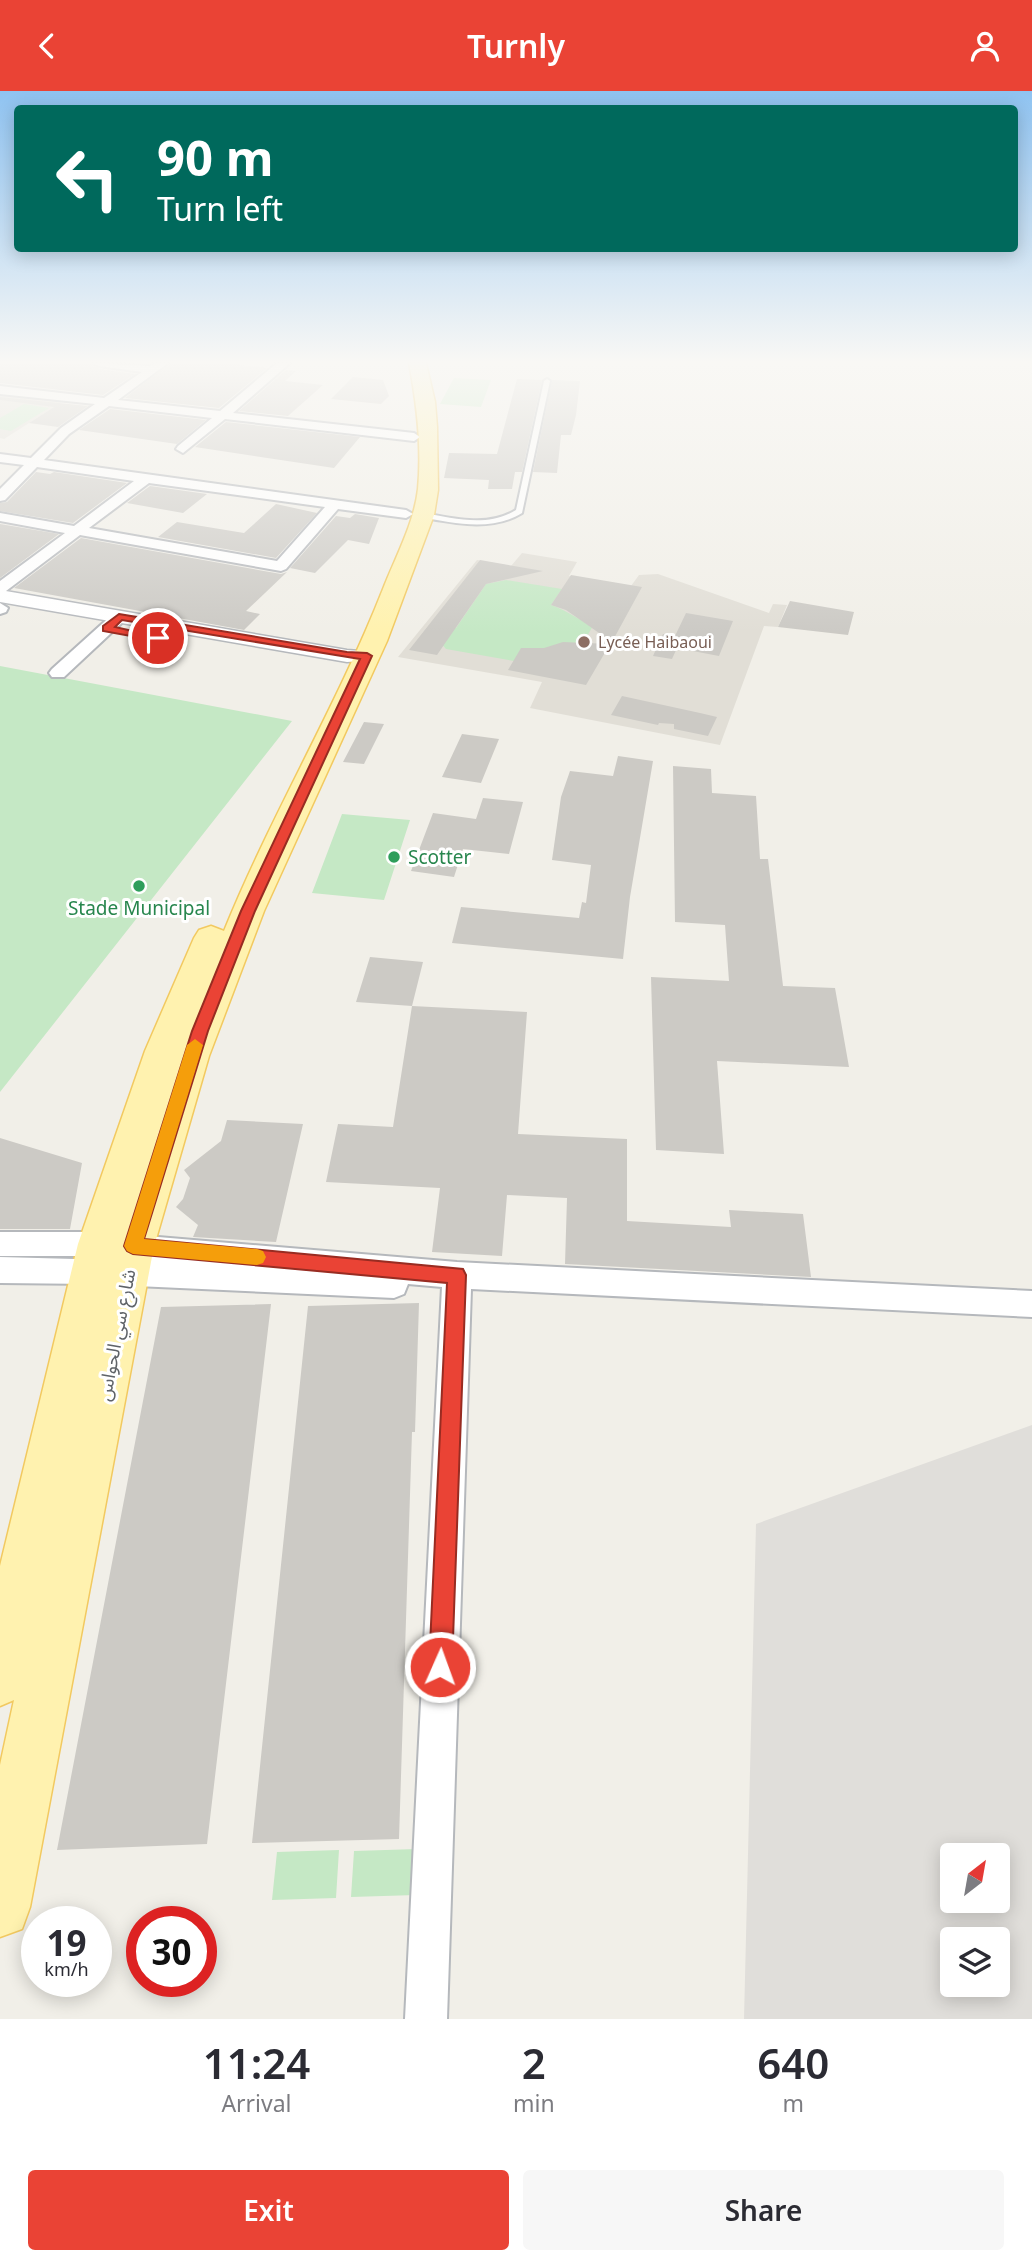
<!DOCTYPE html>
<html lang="en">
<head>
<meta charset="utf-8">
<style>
	body { margin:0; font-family:"Noto Sans","Noto Sans Arabic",sans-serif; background:#f7f7f7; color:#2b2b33; height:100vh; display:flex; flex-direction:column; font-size:26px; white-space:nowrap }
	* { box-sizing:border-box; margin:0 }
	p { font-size:23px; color:#7c7c81 }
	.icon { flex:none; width:38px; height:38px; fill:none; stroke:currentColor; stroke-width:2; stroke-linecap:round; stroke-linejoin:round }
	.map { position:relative; height:1928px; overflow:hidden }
	.details { display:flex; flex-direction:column; background:#fff; flex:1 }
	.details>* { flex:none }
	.banner { position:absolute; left:14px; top:14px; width:1004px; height:147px; border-radius:7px; box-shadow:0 4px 18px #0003; background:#00695c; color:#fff; overflow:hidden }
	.needle { width:46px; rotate:31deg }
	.buttons { position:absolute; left:940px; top:1752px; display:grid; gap:14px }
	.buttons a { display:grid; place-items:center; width:70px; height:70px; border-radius:7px; background:#fff; box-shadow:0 4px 18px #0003; font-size:35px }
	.speed { position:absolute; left:21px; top:1815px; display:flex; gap:14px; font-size:35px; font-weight:700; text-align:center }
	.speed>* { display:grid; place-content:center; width:91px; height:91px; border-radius:50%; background:#fff; box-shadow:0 4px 18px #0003; line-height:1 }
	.speed small { font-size:18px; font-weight:400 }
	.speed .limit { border:10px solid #d22; background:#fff; color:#111 }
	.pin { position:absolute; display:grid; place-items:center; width:60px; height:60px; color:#fff; margin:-30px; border:4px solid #fff; border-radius:50%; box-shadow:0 2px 7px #0007 }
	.me { position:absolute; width:77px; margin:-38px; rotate:2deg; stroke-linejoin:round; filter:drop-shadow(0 0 5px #0008) }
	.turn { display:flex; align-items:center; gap:24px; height:147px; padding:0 28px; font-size:32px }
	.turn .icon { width:91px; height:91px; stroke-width:2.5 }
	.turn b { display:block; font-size:49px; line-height:60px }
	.eta { display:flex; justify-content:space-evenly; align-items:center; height:119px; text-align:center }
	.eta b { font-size:42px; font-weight:600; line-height:49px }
	.action { display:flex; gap:14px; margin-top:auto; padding:14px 28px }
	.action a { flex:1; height:80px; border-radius:7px; background:#ea4335; color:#fff; font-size:28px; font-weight:600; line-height:80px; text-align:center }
	.action a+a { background:#f7f7f7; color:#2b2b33 }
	header { display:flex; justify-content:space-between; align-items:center; height:91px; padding:0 28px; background:#ea4335; color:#fff; font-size:32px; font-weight:600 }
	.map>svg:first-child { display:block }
	.industrial { fill:#e0deda; fill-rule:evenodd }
	.education { fill:#e1ded6 }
	.green { fill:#c5e8c5 }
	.building { fill:#cccac5 }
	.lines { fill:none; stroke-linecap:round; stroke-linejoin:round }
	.service-casing { stroke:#b5b8bc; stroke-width:4 }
	.minor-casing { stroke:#b5b8bc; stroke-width:4 }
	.tertiary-casing { stroke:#b5b8bc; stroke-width:3 }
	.primary-casing { stroke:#f2c960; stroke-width:3 }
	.service { fill:#fff; fill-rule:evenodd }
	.minor { fill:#fff; fill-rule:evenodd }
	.tertiary { fill:#fff; fill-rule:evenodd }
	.primary { fill:#fff2af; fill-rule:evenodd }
	.route { fill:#ea4335; stroke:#982c22; stroke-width:2 }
	.slow { fill:#f59e0b }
	.education-dot { fill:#8d6e63; stroke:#fff; stroke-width:2.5 }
	.leisure-dot { fill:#2e9e5b; stroke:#fff; stroke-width:2.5 }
	.labels { text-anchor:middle; stroke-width:6; stroke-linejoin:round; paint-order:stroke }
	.far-education-label { font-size:16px; fill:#785e54; stroke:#fff; text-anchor:start }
	.leisure-label { font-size:19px; fill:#27864d; stroke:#fff; text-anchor:start }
	.street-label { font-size:19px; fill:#5f6368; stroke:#fff }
</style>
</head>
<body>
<header><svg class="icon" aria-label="back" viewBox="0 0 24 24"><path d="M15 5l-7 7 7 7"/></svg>Turnly<svg class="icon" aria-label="person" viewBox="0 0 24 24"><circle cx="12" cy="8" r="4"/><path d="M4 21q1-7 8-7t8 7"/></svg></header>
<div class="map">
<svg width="1032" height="1928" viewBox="0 0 1032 1928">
	<rect width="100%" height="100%" fill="#f1efe8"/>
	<path class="industrial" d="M 1032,1334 L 1032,1928 L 744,1928 L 756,1433 ZM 952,1764 L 998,1764 L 998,1810 L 952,1810 ZM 952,1848 L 998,1848 L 998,1894 L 952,1894 Z"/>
	<path class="education" d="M 0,300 L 65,309 L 4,348 L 0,347 Z
		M 522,462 L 577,471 L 569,485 L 631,495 L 639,484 L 658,483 L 769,522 L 773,513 L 787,514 L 778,536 L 764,535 L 720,654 L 530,617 L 542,591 L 398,566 L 477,469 L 511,475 Z"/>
	<path class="green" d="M 454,287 L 491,289 L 481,316 L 440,313 Z
		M 24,313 L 49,317 L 11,340 L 0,338 L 0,327 Z
		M 506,489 L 562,498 L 551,514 C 568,519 577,530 594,533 L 582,554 L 514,570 L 446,558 L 440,551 L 452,537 L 456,537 L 486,493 Z
		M 0,575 L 292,630 L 0,1001 Z
		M 342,723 L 410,729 L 384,809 L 312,802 Z
		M 417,1758 L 416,1804 L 351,1806 L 354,1760 Z
		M 339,1759 L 336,1807 L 272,1809 L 277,1761 Z"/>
	<path class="building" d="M 0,272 L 91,272 L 99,278 L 135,283 L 103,304 L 0,292 Z
		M 170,272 L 224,272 L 267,277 L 219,317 L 125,307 Z
		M 286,279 L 296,280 L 285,290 L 323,294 L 288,325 L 239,320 Z
		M 353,286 L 383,289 L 389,305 L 381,313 L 331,308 Z
		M 517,288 L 542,289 L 522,381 L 515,381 L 512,398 L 488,398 L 489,389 L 444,387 L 449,362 L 497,363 Z
		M 552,289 L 580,290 L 576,324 L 571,344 L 561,344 L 557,382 L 533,381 Z
		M 0,306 L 88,315 L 58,336 L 29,332 L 54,316 L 0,309 Z
		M 110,318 L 206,329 L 177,353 L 79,339 Z
		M 226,331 L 360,346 L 334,377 L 195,356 Z
		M 36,381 L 50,383 L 54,381 L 127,392 L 73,432 L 0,420 L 0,412 L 7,411 Z
		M 150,395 L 207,403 L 183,422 L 127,412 Z
		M 276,413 L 317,422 L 276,467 L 158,446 L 177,431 L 244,442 Z
		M 355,423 L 379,427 L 369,453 L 348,449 L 315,482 L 290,477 L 336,425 L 350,427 Z
		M 0,433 L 59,443 L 0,487 Z
		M 81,447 L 281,483 L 287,481 L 246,520 L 260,523 L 244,539 L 14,497 Z
		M 480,469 L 543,480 L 486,493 L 437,564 L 409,559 Z
		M 571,484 L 642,496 L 612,551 L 566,519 L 551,514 Z
		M 790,510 L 854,521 L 848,544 L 778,536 Z
		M 686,522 L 733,530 L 719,565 L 677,557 L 672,568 L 653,565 L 663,543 L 675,545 Z
		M 563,551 L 610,553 L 586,594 L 508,579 L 521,557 L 544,557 Z
		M 622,605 L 700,622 L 717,626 L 708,645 L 674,638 L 674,633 L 659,632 L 658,634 L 611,624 Z
		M 364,631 L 384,633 L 364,673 L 343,671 Z
		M 462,643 L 499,648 L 481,692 L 442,686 Z
		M 618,665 L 653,670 L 630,806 L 623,868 L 452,852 L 461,816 L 579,827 L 582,811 L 586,812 L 591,774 L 552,769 L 561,706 L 570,680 L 613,685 Z
		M 673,675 L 711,678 L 712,702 L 756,705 L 760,768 L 768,768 L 783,895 L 835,897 L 849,976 L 717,970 L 724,1063 L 656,1059 L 651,886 L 729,890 L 725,834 L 675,831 Z
		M 483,707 L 523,711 L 509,763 L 463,758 L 454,786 L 411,780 L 433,722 L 476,728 Z
		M 370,866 L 423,871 L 412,915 L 356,911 Z
		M 412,915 L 527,921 L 518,1043 L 627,1048 L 627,1130 L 731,1136 L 729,1119 L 803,1123 L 811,1186 L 565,1173 L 567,1107 L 507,1104 L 502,1165 L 432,1161 L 440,1097 L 326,1091 L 338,1033 L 393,1036 Z
		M 227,1029 L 303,1033 L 276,1151 L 193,1146 L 198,1134 L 176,1116 L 183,1108 L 190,1087 L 184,1079 L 221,1050 Z
		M 0,1047 L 82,1072 L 70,1138 L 0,1138 Z
		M 419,1212 L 415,1341 L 412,1341 L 399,1748 L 252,1752 L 308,1215 Z
		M 271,1213 L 207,1753 L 57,1759 L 161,1216 Z"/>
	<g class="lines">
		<g class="service-casing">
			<path id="service" d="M 547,288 L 550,290 L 522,422 C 491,441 454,432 420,426 L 420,422 L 423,422 C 454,427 487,437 516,419 L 544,290 Z"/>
		</g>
		<g class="minor-casing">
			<path id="minor" d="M 93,272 L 150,275 L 155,272 L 168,272 L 118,309 L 220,320 L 277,272 L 290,272 L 233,322 L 414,342 L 420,346 L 414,350 L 225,328 L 183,362 L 176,358 L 178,355 L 212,327 L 109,315 L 69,343 L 44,369 L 406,419 L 413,423 L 406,427 L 338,418 L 286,478 L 281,480 L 80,444 L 6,500 L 0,502 L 0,490 L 65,442 L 0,430 L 0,422 L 74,435 L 134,390 L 37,376 L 5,409 L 0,410 L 0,398 L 24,374 L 0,371 L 0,363 L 31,367 L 61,337 L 95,313 L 0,303 L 0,295 L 104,307 L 142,281 L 99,275 ZM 149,392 L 325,416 L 277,470 L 89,437 Z
				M 0,512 L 8,517 L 6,521 L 0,523 Z
				M 119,521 L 127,526 L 125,529 L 64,586 L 52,586 L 49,582 L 52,578 L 113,523 Z
				M 0,1141 L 99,1141 L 457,1171 L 1032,1200 L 1032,1226 L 471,1198 L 447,1928 L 405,1928 L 442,1196 L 408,1193 L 404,1203 L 394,1207 L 93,1193 L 0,1192 L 0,1166 L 150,1170 L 99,1165 L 0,1165 Z"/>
		</g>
		<g class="tertiary-casing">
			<path id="tertiary" d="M 0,499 L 347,559 L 374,561 L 377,565 L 374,569 L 347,571 L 0,511 Z"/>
		</g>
		<g class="primary-casing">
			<path id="primary" d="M 409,272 L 426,272 L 435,311 L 437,336 L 438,399 L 434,424 L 387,550 L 264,820 L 209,965 L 154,1155 L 30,1816 L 22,1838 L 0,1846 L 0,1674 L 14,1609 L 0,1615 L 0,1475 L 78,1153 L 145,960 L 194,847 L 199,839 L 211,835 L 224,840 C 271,724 337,615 383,498 C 395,467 414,433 418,398 C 422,355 417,314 409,272 Z"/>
		</g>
		<use href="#service" class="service"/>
		<use href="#minor" class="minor"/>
		<use href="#tertiary" class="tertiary"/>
		<use href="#primary" class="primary"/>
	</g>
	<linearGradient id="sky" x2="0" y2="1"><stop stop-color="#8fc3f1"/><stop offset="0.5" stop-color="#f9f8f5"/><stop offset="1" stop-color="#f9f8f5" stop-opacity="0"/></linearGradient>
	<rect width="1032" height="542" fill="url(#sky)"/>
	<path class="route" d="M 119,523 L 347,561 L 367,562 L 372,565 L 255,820 L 208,940 L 144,1148 L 463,1178 L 466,1184 L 452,1576 L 449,1584 L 440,1587 L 432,1584 L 429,1576 L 447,1192 L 133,1163 L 127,1160 L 124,1155 L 192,940 L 241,820 L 360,568 L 122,529 L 115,536 L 163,547 L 158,550 L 103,540 L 103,535 Z"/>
	<path class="slow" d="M 195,948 L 203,954 L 144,1148 L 257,1158 L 263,1160 L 266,1166 L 263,1172 L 257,1174 L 133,1163 L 127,1160 L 124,1155 L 187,954 Z"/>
	<circle class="education-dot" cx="584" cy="551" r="7"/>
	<g class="leisure-dot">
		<circle cx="394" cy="766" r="7"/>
		<circle cx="139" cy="795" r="7"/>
	</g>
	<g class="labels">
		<g class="far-education-label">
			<text x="598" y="557">Lycée Haibaoui</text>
		</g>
		<g class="leisure-label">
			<text x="408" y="773">Scotter</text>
			<text x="139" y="824" text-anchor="middle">Stade Municipal</text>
		</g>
		<g class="street-label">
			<text transform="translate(116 1244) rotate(-79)" y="7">شارع سي الحواس</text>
		</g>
	</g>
</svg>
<div class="buttons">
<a><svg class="needle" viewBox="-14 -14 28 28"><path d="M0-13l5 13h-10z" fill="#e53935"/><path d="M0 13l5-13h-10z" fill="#7c7c81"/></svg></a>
<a><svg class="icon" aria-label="layers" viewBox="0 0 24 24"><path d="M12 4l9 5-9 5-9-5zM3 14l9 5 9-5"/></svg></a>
</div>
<div class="speed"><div>19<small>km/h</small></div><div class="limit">30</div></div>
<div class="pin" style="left:158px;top:547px;background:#d93025"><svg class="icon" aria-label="arrive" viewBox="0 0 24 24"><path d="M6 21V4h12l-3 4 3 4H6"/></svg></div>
<svg class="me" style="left:440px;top:1576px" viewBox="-20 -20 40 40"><circle r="17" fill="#ea4335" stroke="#fff" stroke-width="3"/><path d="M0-11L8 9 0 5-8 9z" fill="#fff"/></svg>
<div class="banner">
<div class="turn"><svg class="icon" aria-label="left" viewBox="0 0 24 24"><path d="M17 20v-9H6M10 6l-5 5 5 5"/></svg><div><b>90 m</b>Turn left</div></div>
</div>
</div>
<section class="details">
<div class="eta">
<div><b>11:24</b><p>Arrival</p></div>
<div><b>2</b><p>min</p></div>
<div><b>640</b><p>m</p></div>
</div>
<div class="action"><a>Exit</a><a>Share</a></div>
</section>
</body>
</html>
